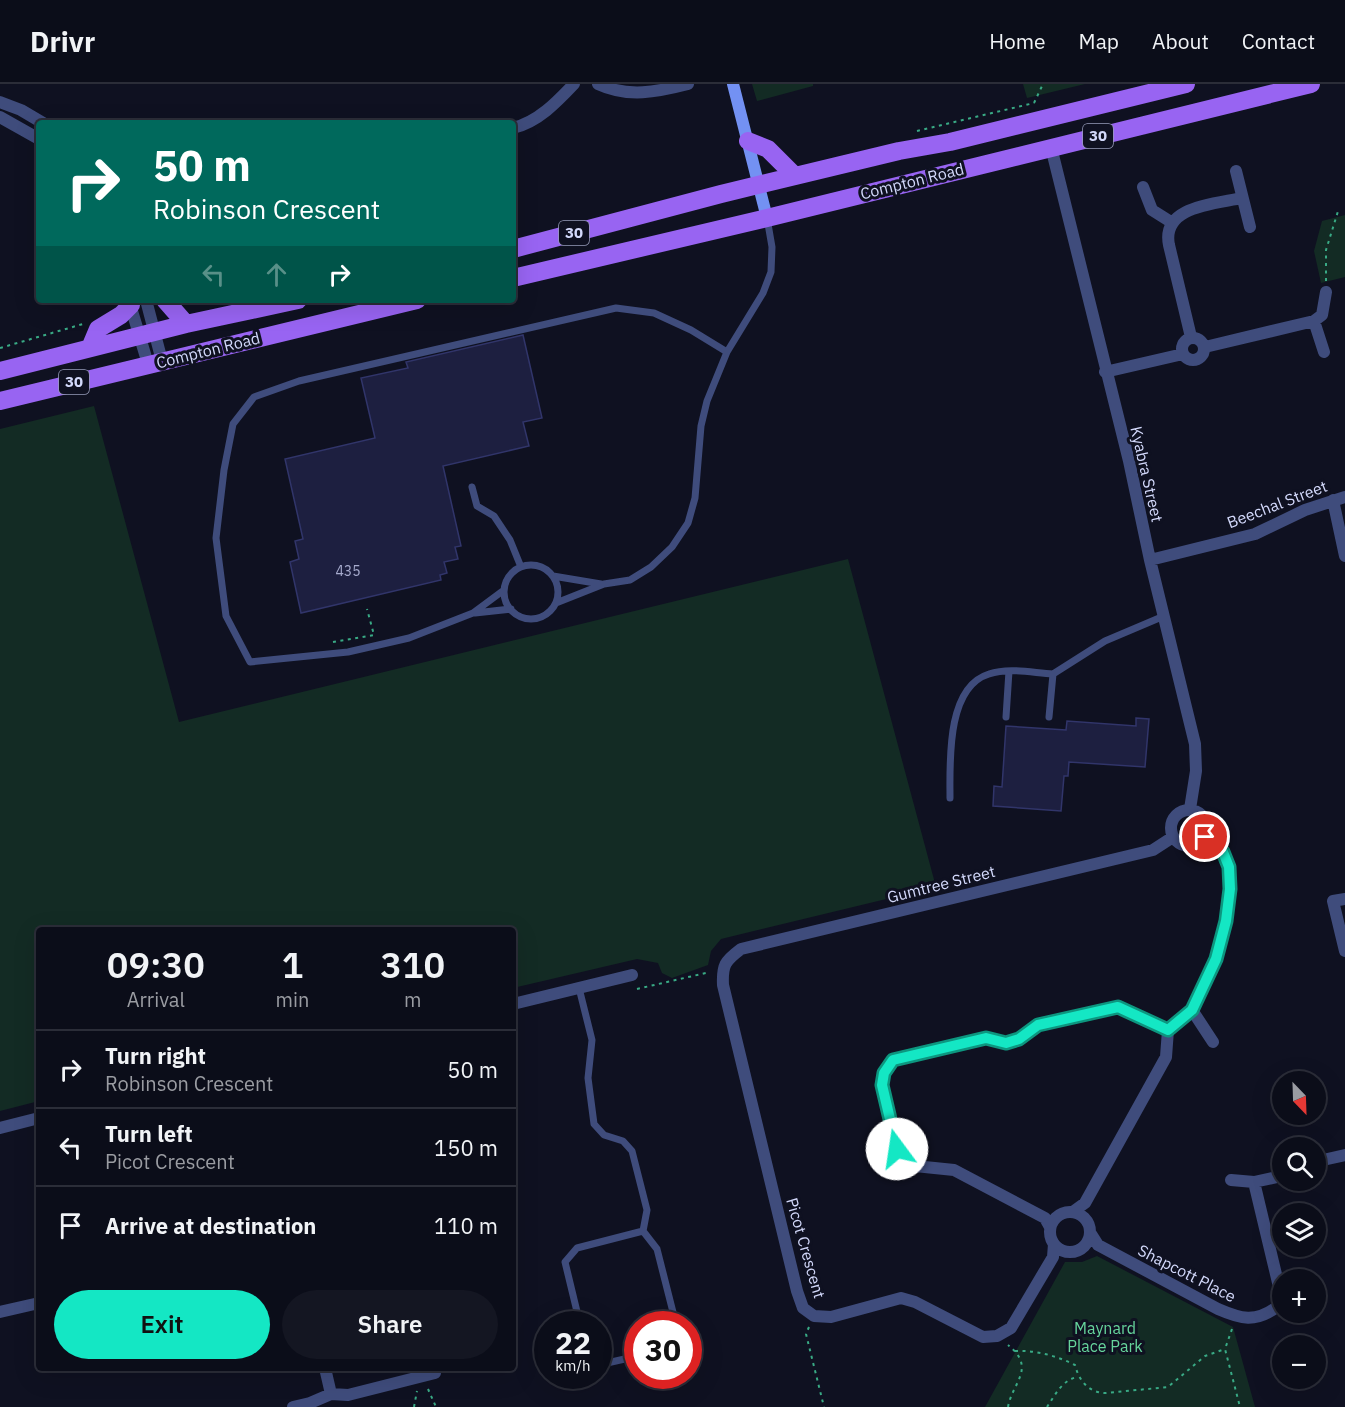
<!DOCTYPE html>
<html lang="en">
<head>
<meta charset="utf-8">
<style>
	body { margin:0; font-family:"IBM Plex Sans",sans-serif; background:#141622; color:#f1f3f6; height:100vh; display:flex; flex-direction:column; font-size:22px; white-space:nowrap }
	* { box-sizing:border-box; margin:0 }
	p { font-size:20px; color:#9a9ca2 }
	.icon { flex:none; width:33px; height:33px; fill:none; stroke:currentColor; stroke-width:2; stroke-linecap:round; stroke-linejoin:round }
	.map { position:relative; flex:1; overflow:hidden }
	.drawer { position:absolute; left:36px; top:843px; width:480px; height:444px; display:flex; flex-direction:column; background:#0b0d19; border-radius:6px; box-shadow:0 6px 24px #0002,0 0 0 2px #2b2d38 }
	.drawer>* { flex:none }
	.top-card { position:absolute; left:36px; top:36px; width:480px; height:183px; border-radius:6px; box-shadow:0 6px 24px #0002,0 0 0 2px #2b2d38; background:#00695c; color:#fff; overflow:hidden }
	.needle { width:39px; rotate:157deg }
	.fabs { position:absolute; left:1272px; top:987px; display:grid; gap:12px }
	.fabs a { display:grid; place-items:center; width:54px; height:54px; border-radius:50%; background:#0b0d19; box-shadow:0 6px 24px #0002,0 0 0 2px #2b2d38; font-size:30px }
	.speed { position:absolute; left:534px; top:1227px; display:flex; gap:12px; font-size:30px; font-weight:700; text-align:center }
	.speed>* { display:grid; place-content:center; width:78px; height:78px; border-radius:50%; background:#0b0d19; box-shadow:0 6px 24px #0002,0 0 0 2px #2b2d38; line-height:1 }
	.speed small { font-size:15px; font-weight:400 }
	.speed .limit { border:9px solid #d22; background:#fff; color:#111 }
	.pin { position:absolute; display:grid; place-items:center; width:51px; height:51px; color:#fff; margin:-26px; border:3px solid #fff; border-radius:50%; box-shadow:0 2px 6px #0007 }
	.me { position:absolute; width:66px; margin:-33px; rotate:346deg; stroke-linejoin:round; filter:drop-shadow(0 0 4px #0008) }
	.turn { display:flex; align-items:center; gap:21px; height:126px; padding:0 18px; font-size:27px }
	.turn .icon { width:78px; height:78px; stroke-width:2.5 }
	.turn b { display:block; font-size:42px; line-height:51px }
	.lanes { display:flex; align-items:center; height:57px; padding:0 18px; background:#0003; justify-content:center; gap:30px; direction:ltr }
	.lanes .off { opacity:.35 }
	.eta { display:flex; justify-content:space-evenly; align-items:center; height:102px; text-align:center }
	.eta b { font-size:36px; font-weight:600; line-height:42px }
	.primary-button { display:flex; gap:12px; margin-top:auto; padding:12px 18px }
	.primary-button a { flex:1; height:69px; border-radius:36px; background:#14e7c4; color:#111; font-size:24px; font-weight:600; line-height:69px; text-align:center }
	.primary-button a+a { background:#141622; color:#f1f3f6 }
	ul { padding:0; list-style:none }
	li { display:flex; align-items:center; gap:18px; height:78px; padding:0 18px; border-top:2px solid #2b2d38 }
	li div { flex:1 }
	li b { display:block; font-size:22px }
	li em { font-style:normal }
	header { display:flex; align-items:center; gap:36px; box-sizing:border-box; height:84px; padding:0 30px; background:#0b0d19; border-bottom:2px solid #2b2d38 }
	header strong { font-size:28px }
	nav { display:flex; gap:33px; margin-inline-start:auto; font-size:21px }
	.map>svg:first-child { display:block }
	.green { fill:#132b24 }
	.building { fill:#1d1f40; stroke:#31356a; stroke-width:1.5 }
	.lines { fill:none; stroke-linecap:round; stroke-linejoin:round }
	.path { stroke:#39aa85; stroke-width:2; stroke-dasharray:3 4.5; stroke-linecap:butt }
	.lane { stroke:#3f4c7c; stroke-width:7 }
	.street { stroke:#3f4c7c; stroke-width:12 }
	.secondary { stroke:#7391f3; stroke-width:12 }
	.primary { stroke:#9864f2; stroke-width:18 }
	.route-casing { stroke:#0d967f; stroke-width:15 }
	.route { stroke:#14e7c4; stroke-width:10 }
	.labels { text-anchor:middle; stroke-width:6; stroke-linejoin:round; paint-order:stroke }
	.number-label { font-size:14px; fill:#a6aacc }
	.shield { fill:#0f1121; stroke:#989dba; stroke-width:1.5 }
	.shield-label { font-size:15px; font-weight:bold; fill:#d3d9fb }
	.street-label { font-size:16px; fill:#d3d9fb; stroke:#0f1121 }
	.park-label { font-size:16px; fill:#66d59c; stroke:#0f1121 }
</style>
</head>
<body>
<header>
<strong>Drivr</strong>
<nav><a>Home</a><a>Map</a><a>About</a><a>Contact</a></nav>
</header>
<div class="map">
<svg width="1345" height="1323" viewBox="0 0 1345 1323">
	<rect width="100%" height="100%" fill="#0f1121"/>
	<path class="green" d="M 752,0 L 813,0 L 813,2 L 757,17 Z
		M 1023,0 L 1085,0 L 1027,14 Z
		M 1345,131 L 1345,193 L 1321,199 L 1314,167 L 1322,137 Z
		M 94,322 L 179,638 L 848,475 L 936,803 L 721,855 L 711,867 L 708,881 L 672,894 L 662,889 L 658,879 L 637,875 L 513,904 L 513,846 L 39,846 L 39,1017 L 0,1027 L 0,345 Z
		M 1097,1172 L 1233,1243 L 1255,1323 L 985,1323 L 1065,1178 L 1082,1178 Z"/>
	<path class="building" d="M 523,251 L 542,334 L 523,338 L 529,362 L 443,382 L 461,462 L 455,463 L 458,475 L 444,478 L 447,489 L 440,491 L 441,496 L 301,529 L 290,478 L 299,475 L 295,457 L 303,455 L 285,375 L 375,354 L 361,294 L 408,284 L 406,278 Z
		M 1136,634 L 1149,635 L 1145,683 L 1069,678 L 1068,692 L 1064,692 L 1061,727 L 993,722 L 994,702 L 1002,703 L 1006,642 L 1066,646 L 1067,637 L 1136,642 Z"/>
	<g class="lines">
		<path class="path" d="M 1034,19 L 1043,0
			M 917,47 L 1034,19
			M 1326,197 L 1326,166 L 1339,124
			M 187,217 L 202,220
			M 0,264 L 83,240
			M 333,558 L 374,551 L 367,525
			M 637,905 L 710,888
			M 809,1243 L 806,1250 L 824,1323
			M 1232,1245 L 1225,1265 L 1240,1323
			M 1015,1267 C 1036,1266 1057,1272 1075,1281 C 1079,1297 1089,1309 1106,1309 L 1168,1303 L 1205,1272 L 1225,1265
			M 428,1305 L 436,1323
			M 414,1323 L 417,1307
			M 1008,1323 C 1012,1299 1037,1284 1008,1261
			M 1047,1323 C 1055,1311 1063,1295 1078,1293"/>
		<path class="lane" d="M 472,403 L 477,422 L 494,432 L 510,456 L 521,483
			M504 508a27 27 0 1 1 54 0a27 27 0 1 1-54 0Z
			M 553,492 L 601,500
			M 504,506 L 473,529 L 409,554 L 348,568 L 250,578 L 226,532 L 216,454 L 224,386 L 233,340 L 254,313 L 299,297 L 616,224 L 654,229 L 691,246 L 727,268
			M 556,519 L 604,500 L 630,496 L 651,483 L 672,463 L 688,439 L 695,414 L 701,342 L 707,317 L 727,268 L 763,209 L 771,188 L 772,163 L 767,134
			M 475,529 L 511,525
			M 1006,633 L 1009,587
			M 1049,633 L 1053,590 L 1105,557 L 1164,532
			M 950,714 C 950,679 946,603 989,590 C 1009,583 1033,589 1053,590
			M 579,904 L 592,956 L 588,994 L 594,1040 L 604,1051 L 623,1057 L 632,1067 L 647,1126 L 643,1147 L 657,1165 L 676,1240
			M 580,1240 L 565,1178 L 577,1164 L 643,1147
			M 598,1275 L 607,1279 L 638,1272"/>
		<path class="street" d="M 598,0 C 628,14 657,8 688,0
			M 0,18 L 21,26 L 43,39
			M 0,33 L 39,55
			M 513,44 C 538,38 557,18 574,0
			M 1051,63 L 1129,377 L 1150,476 L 1195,660 L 1196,687 L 1190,725
			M 1236,87 L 1250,143
			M 1143,103 L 1152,126 L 1171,138
			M 146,216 L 162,277
			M 129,217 L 148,280
			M 1191,253 L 1169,161 C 1161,122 1215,120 1242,114
			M1182 265a11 11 0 1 1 22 0a11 11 0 1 1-22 0Z
			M 1205,263 L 1314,237
			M 1324,268 L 1314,237 L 1322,231 L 1326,208
			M 1105,288 L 1183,270
			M 1333,416 L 1345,472
			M 1150,476 L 1255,450 L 1305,426 L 1345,413
			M1171 744a18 18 0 1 1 36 0a18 18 0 1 1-36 0Z
			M 1345,815 L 1333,817 L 1345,867
			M 513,920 L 632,891
			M 1192,926 L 1213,958
			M 0,1044 L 39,1034
			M 1323,1076 L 1345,1071
			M 1231,1096 L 1254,1098 L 1282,1092
			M 1074,1127 L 1085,1119 L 1166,973 L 1168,946 L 1192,926 L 1216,875 L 1226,837 L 1230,805 L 1229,783 L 1223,768 L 1205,753
			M1050 1148a20 20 0 1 1 40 0a20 20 0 1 1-40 0Z
			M 1050,1143 L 1045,1134 L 954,1086 L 915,1082 L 904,1077 L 897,1065 L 882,1001 L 884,989 L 893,976 L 986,954 L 1006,959 L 1019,955 L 1038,941 L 1118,923 L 1168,946
			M 1091,1150 L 1098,1161 L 1218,1225 C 1241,1235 1255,1239 1277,1223 L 1280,1207 L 1254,1098
			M 1054,1160 L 1053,1173 L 1011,1244 L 997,1252 L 983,1253 L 915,1218 L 901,1214 L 831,1233 L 814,1232 L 803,1224 L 797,1207 L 723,901 C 722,881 725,877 741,865 L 1153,766 L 1173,753
			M 0,1228 L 39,1219
			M 325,1284 L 331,1310
			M 293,1323 L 310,1319 L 331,1310 L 348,1311 L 435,1289"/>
		<path class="secondary" d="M 733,0 L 767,134"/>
		<path class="primary" d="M 748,57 L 768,65 L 795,92
			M 513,165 L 721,110 L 899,67 L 950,58 L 1186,0
			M 513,194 L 767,134 L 1311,0
			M 165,216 L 186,240
			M 90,264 L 98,245 L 121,231 L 131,221
			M 0,287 L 186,240 L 298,216
			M 0,317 L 417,216"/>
	</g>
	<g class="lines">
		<g class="route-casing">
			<path id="route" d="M 897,1065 L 882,1001 L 884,989 L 893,976 L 986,954 L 1006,959 L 1019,955 L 1038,941 L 1118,923 L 1168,946 L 1192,926 L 1216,875 L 1226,837 L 1230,805 L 1229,783 L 1223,768 L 1205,753"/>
		</g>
		<use href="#route" class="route"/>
	</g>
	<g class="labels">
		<g class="number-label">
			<text x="348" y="492">435</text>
		</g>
		<g class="shield">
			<rect x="1083" y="40" width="30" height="24" rx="4.5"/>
			<rect x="559" y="137" width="30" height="24" rx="4.5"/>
			<rect x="59" y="286" width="30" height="24" rx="4.5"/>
		</g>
		<g class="shield-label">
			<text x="1098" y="57">30</text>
			<text x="574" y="154">30</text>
			<text x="74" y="303">30</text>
		</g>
		<g class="street-label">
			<text transform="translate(912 97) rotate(-14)" y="6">Compton Road</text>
			<text transform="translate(208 266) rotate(-14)" y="6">Compton Road</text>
			<text transform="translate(1147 390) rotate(77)" y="6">Kyabra Street</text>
			<text transform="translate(1277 420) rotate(-21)" y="6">Beechal Street</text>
			<text transform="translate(941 800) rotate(-14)" y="6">Gumtree Street</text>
			<text transform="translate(806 1164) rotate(74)" y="6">Picot Crescent</text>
			<text transform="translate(1187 1189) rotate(27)" y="6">Shapcott Place</text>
		</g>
		<g class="park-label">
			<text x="1105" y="1250">Maynard<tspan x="1105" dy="18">Place Park</tspan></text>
		</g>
	</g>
</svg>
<div class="fabs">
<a><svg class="needle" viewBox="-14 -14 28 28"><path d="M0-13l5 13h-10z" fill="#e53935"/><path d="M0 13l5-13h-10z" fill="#9a9ca2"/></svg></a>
<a><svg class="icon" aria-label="search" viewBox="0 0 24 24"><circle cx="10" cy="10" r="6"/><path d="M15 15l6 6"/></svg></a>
<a><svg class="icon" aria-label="layers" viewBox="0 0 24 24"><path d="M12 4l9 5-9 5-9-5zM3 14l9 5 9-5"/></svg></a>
<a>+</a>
<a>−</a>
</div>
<div class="speed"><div>22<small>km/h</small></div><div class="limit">30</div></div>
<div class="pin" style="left:1205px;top:753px;background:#d93025"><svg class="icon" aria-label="arrive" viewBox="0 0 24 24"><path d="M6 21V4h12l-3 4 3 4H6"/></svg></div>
<svg class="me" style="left:897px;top:1065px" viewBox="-20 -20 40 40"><circle r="19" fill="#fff"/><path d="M0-13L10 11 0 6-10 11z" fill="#14e7c4"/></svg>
<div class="top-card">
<div class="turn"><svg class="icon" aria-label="right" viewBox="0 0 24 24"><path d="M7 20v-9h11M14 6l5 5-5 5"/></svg><div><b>50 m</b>Robinson Crescent</div></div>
<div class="lanes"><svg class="icon off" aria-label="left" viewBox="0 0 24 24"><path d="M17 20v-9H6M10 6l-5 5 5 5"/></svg><svg class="icon off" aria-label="ahead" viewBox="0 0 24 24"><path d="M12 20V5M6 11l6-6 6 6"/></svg><svg class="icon" aria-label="right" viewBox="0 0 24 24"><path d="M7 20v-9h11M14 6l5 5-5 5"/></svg></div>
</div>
<section class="drawer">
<div class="eta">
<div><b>09:30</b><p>Arrival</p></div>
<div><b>1</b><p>min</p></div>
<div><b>310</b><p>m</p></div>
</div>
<ul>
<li><svg class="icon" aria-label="right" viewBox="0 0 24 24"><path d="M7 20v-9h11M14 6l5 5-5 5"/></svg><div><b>Turn right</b><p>Robinson Crescent</p></div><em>50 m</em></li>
<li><svg class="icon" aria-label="left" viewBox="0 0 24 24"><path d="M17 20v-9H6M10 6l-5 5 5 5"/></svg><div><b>Turn left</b><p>Picot Crescent</p></div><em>150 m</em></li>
<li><svg class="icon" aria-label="arrive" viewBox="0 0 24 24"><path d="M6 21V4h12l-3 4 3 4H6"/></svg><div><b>Arrive at destination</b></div><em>110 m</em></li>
</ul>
<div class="primary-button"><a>Exit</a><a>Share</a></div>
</section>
</div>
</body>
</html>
